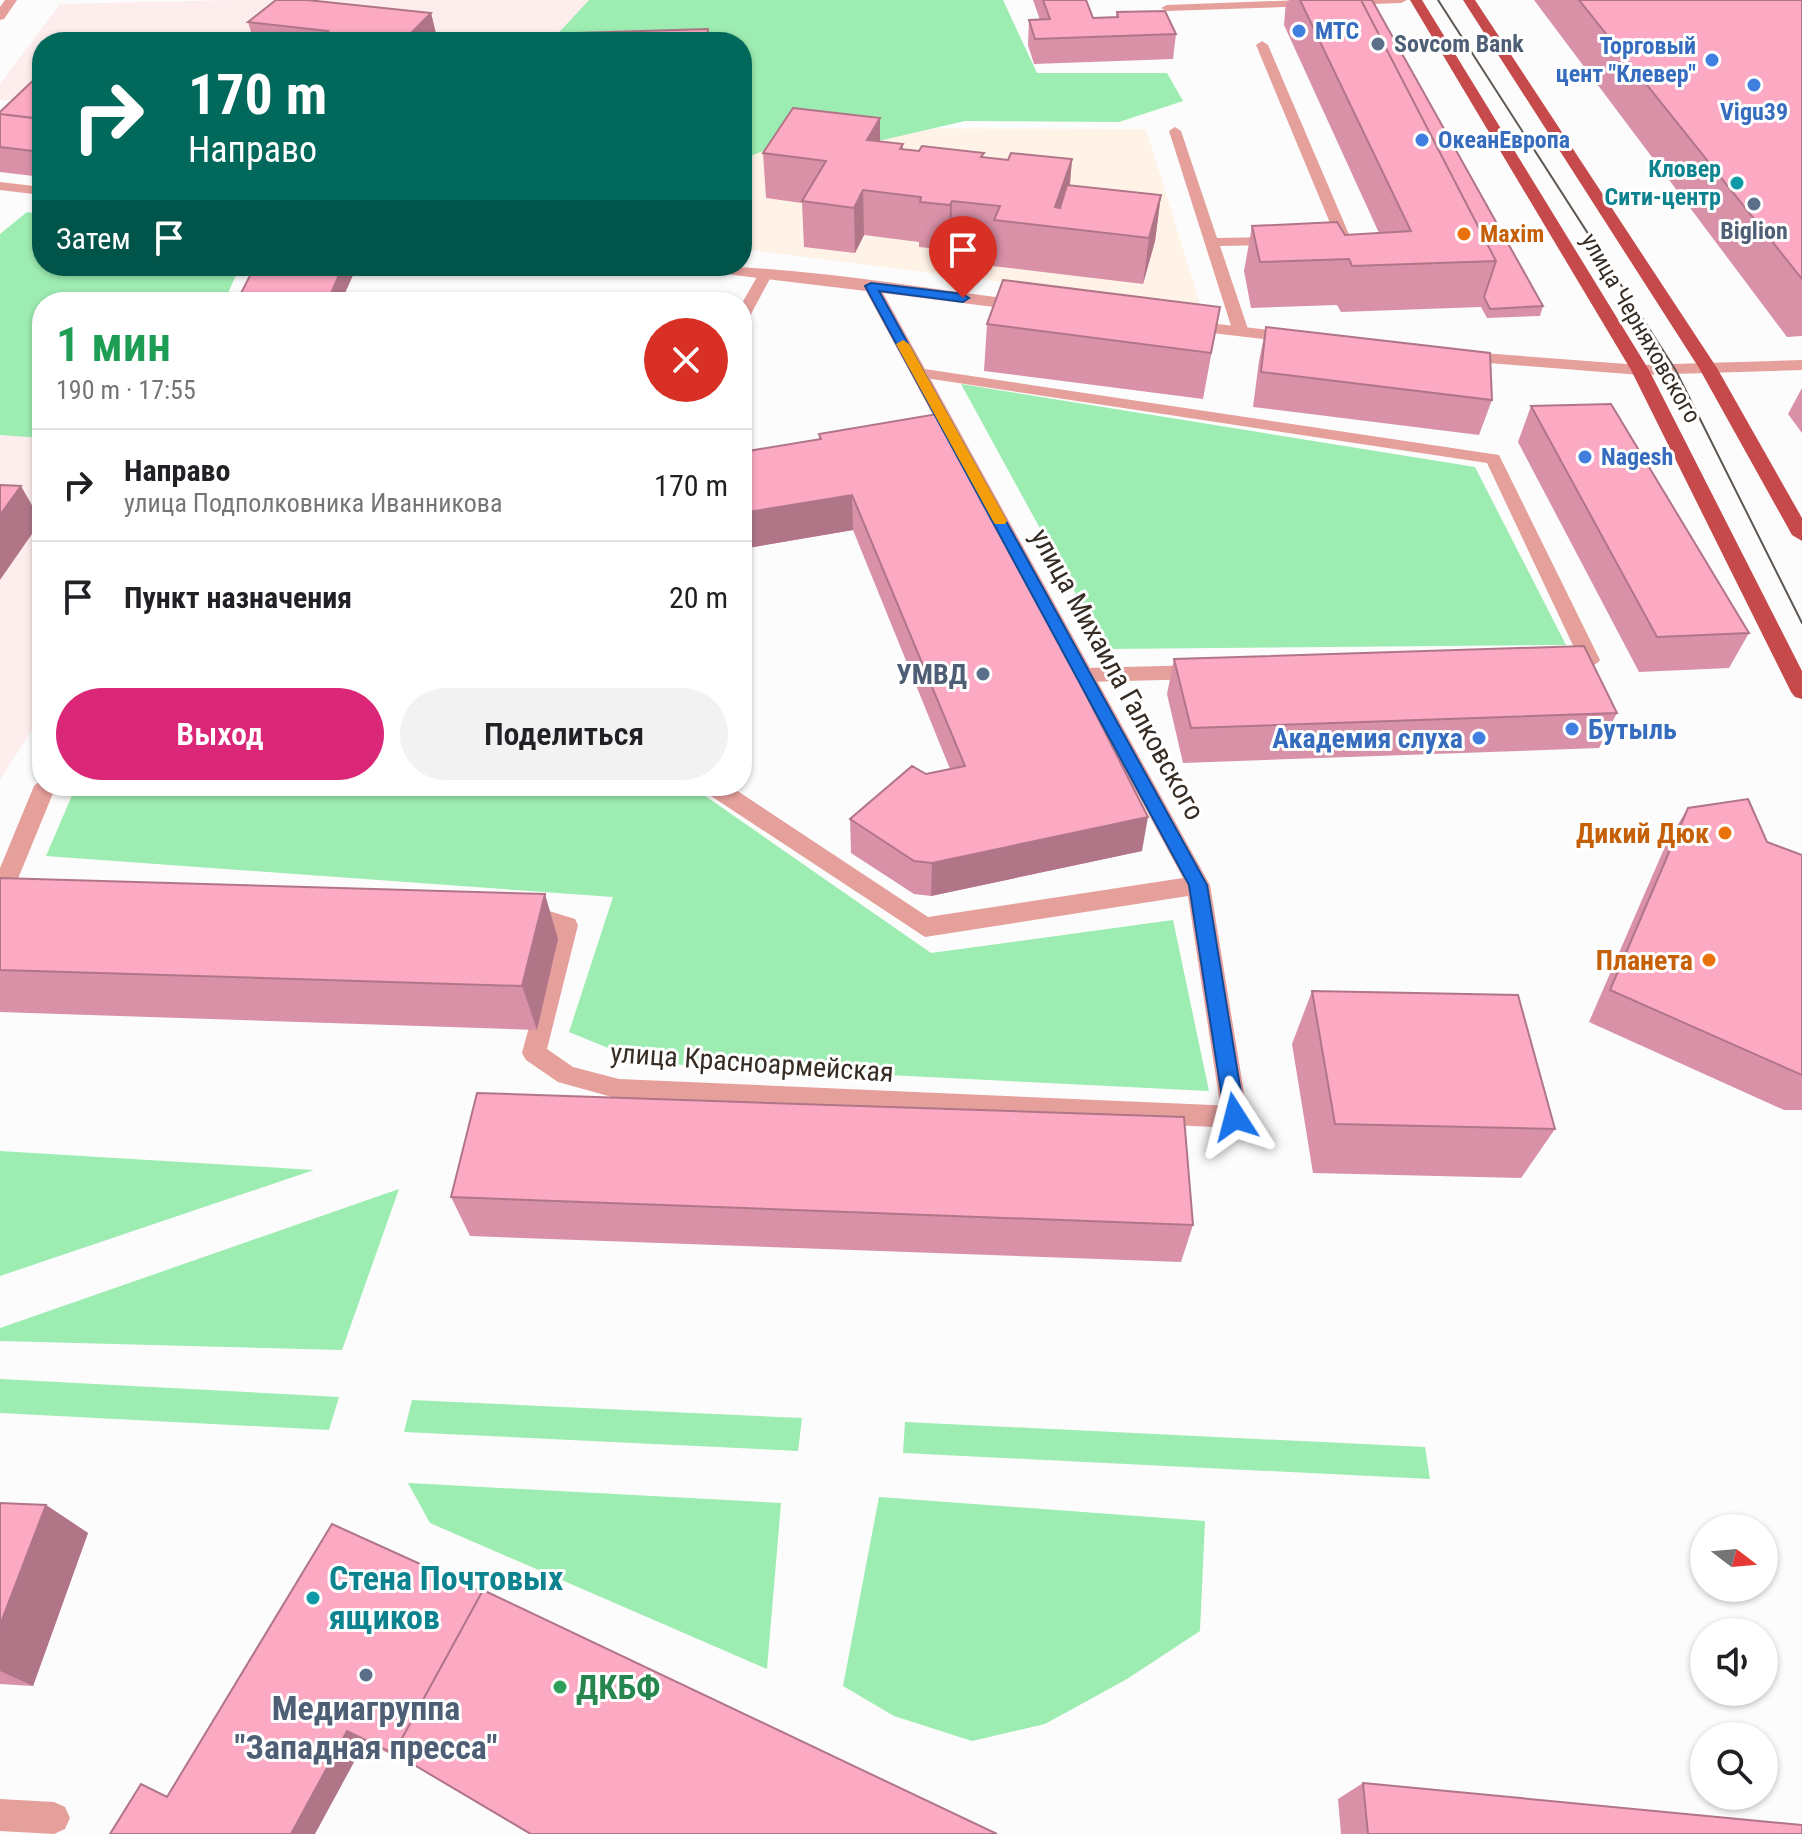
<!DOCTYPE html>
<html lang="ru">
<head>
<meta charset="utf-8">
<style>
	body { margin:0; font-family:"Roboto Condensed",sans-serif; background:#f2f2f2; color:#202124; height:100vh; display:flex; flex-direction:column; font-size:30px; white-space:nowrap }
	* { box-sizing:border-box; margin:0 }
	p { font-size:26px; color:#757577 }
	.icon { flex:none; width:44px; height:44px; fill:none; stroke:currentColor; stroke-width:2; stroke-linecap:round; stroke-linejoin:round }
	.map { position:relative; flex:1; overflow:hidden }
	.drawer { position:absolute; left:32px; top:292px; width:720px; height:504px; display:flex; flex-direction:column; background:#fff; border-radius:32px; box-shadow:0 2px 6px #0004 }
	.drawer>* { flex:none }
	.hud { position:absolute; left:32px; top:32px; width:720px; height:244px; border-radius:32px; box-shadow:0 2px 6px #0004; background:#00695c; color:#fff; overflow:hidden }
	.needle { width:52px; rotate:106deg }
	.tools { position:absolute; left:1690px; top:1514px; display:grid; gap:16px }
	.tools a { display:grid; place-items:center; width:88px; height:88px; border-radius:50%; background:#fff; box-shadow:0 2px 6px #0004; font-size:40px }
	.pin { position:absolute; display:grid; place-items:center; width:68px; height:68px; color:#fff; margin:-82px -34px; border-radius:50% 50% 50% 0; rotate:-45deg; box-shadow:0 0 8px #0007 }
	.pin .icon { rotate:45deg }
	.me { position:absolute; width:88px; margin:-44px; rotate:351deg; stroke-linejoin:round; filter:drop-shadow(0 0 6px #0008) }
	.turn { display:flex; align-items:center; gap:28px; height:168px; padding:0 24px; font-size:36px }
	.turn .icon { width:104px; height:104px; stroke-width:2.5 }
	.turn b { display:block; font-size:56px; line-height:68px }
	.then { display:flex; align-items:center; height:76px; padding:0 24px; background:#0003; gap:16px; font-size:30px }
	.round { display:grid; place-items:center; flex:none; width:84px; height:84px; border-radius:42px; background:#f2f2f2 }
	.overview { display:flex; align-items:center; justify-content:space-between; height:136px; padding:0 24px }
	h1 { font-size:48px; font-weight:600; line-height:60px; color:#1e9e55 }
	.primary-button { display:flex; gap:16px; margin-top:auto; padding:16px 24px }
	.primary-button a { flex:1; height:92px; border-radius:48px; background:#db2777; color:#fff; font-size:32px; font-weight:600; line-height:92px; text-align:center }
	.primary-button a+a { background:#f2f2f2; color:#202124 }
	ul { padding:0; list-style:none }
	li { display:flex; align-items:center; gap:24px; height:112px; padding:0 24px; border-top:2px solid #e0e0e0 }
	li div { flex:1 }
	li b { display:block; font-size:30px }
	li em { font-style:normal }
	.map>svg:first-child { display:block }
	.built { fill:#fff2e6 }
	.education { fill:#feeded }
	.green { fill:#9decb1 }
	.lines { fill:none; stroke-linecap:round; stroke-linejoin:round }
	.lane { fill:#e6a09c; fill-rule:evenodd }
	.street { fill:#e6a09c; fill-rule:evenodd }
	.primary { fill:#c64a4b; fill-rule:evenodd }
	.tram { stroke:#5f5750; stroke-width:2 }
	.wall { fill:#d991a8 }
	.shaded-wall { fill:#b07688 }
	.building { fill:#fca9c3; stroke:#b07688; stroke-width:2 }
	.route { fill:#1a73e8; stroke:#114b97; stroke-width:2 }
	.slow { fill:#f59e0b }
	.shop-dot { fill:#3f7fe0; stroke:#fff; stroke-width:3 }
	.service-dot { fill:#5c6f8a; stroke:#fff; stroke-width:3 }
	.culture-dot { fill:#0f9aa8; stroke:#fff; stroke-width:3 }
	.food-dot { fill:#e8710a; stroke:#fff; stroke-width:3 }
	.leisure-dot { fill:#2e9e5b; stroke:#fff; stroke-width:3 }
	.labels { text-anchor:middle; stroke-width:6; stroke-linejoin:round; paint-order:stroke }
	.far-shop-label { font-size:24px; font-weight:bold; fill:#366cbe; stroke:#fff; text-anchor:start }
	.far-service-label { font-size:24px; font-weight:bold; fill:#4e5e75; stroke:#fff; text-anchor:start }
	.far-culture-label { font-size:24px; font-weight:bold; fill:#0d838f; stroke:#fff; text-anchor:end }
	.far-food-label { font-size:24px; font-weight:bold; fill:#c56008; stroke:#fff; text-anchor:start }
	.far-street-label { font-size:24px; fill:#362c23; stroke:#fff }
	.service-label { font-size:28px; font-weight:bold; fill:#4e5e75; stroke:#fff; text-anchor:end }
	.street-label { font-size:28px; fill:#362c23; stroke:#fff }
	.shop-label { font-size:28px; font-weight:bold; fill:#366cbe; stroke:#fff; text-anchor:start }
	.food-label { font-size:28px; font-weight:bold; fill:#c56008; stroke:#fff; text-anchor:end }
	.near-culture-label { font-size:34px; font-weight:bold; fill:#0d838f; stroke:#fff; text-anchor:start }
	.near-leisure-label { font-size:34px; font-weight:bold; fill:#27864d; stroke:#fff; text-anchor:start }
	.near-service-label { font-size:34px; font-weight:bold; fill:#4e5e75; stroke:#fff }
</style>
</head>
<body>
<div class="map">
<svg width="1802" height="1834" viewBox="0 0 1802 1834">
	<rect width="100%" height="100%" fill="#fcfcfc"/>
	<path class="built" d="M 769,128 L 1146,129 L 1201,307 L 742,249 L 742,156 Z"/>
	<path class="education" d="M 233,0 L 783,0 L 786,30 L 509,42 L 42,42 L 42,90 L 32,100 L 0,100 L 0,84 L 60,4 Z
		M 0,234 L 42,266 L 42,714 L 0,780 Z"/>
	<path class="green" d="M 589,0 L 1003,0 L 1037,73 L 1167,73 L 1183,101 L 1119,122 L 965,121 L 883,140 L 800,137 L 742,159 L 742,42 L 552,40 Z
		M 27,212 L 42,214 L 42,266 L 240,266 L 224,302 L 42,302 L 42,438 L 0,435 L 0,234 Z
		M 961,384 L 1475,467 L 1566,645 L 1106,649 Z
		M 76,786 L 691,786 L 931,953 L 1173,920 L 1209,1091 L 645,1063 L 569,1032 L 613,897 L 46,856 Z
		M 0,1151 L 314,1170 L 0,1276 Z
		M 399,1189 L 342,1350 L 0,1341 L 0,1328 Z
		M 0,1379 L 339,1397 L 329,1430 L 0,1413 Z
		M 412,1400 L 802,1418 L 798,1451 L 404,1432 Z
		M 905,1422 L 1425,1447 L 1430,1479 L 903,1453 Z
		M 408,1483 L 781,1503 L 767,1669 L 430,1523 Z
		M 879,1497 L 1205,1521 L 1200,1631 L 1127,1679 L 1045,1724 L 972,1741 L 894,1716 L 843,1686 Z"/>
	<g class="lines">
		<path class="lane" d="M 1300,0 L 1407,0 L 1401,3 L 1167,11 L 1161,8 L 1167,5 Z
			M 1262,41 L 1268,45 L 1351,239 L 1349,242 L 1332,244 L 1325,240 L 1335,235 L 1256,45 Z
			M 1175,127 L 1181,131 L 1217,238 L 1278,237 L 1285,241 L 1278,245 L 1220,246 L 1249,332 L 1246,335 L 1236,335 L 1233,332 L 1169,131 Z
			M 766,269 L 773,273 L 750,316 L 742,321 L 742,303 L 761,270 Z
			M 918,368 L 1499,455 L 1600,660 C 1593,670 1573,670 1566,660 L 1569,655 L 1577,654 L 1487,463 L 912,376 L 912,370 Z
			M 1201,665 L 1211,672 L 1201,679 L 1085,682 L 1075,675 L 1085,668 Z
			M 523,903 L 575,919 L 578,925 L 547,1049 L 573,1067 L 619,1079 L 1235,1106 L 1244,1110 L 1247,1117 L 1244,1124 L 1235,1128 L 619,1099 L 558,1082 L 526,1060 L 522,1053 L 555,930 L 515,918 L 512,912 L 515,906 Z
			M 0,1799 L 54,1802 L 65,1807 L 70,1818 L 65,1829 L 54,1834 L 0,1831 Z"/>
		<path class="street" d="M 5,0 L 17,0 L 4,19 L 0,20 L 0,7 Z
			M 0,182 L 42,187 L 42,195 L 0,190 Z
			M 693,266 C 804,266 917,288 1027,301 L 1035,306 L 1027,311 L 883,293 L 1210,885 L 1248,1117 L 1244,1125 L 1235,1129 L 1226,1125 L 1222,1117 L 1188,896 L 925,937 L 705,792 L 702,786 L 730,786 L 928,917 L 1183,878 L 866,291 L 701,271 Z
			M 1183,320 L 1297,333 L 1305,338 L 1297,343 L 1177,329 L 1175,325 L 1177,321 Z
			M 1457,351 L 1640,365 L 1802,360 L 1802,370 L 1640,375 L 1451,360 L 1449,356 Z
			M 42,779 L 42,786 L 56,786 L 15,886 L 7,889 L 0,887 L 0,868 L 34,786 Z"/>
		<path class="primary" d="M 1410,0 L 1422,0 L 1649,370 L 1802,671 L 1802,699 L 1795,697 L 1791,692 L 1631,370 Z
			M 1463,0 L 1475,0 L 1717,368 L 1802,518 L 1802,541 L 1792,535 L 1699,368 Z"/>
		<path class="tram" d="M 1438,0 L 1675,369 L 1802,623"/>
	</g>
	<path class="wall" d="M 1033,0 L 1086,0 L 1093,18 L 1116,17 L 1117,12 L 1176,34 L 1173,59 L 1034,64 L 1028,45 L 1029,20 L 1040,20 Z
		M 1289,0 L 1372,0 L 1543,306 L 1540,316 L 1487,318 L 1481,307 L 1341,312 L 1337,305 L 1251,308 L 1244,271 L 1252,226 L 1345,235 L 1379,233 L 1284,25 L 1286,2 L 1288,2 Z
		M 1534,0 L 1802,0 L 1802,336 L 1787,337 Z
		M 431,13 L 437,38 L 433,42 L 254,42 L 248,22 Z
		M 42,72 L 42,177 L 0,172 L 0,113 Z
		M 880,118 L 880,141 L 903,144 L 903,149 L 1008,160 L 1072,159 L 1070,185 L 1161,195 L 1155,241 L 1143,284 L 992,266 L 993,251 L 951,246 L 949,250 L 919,247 L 919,242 L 864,235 L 855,253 L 804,247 L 802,203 L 766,198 L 763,153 Z
		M 255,266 L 357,266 L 341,302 L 240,302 L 238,299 Z
		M 1220,307 L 1203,399 L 984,371 L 987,324 Z
		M 1266,327 L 1492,400 L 1479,435 L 1253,407 L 1259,361 Z
		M 1802,388 L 1802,433 L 1788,414 Z
		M 1531,406 L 1749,633 L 1729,668 L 1639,672 L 1518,442 Z
		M 819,434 L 1142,851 L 931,896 L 914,894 L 851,853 L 850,819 L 926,774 L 950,769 L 853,530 L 742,549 L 742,452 L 819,440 Z
		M 1174,659 L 1617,713 L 1599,748 L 1183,763 L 1167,694 Z
		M 1688,808 L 1767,842 L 1802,855 L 1802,1110 L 1784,1110 L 1589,1022 L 1667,842 Z
		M 0,878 L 558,939 L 537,1030 L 0,1012 Z
		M 1312,991 L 1555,1129 L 1521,1178 L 1313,1173 L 1292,1044 Z
		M 451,1197 L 1193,1225 L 1181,1262 L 470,1236 Z
		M 0,1503 L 46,1505 L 88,1533 L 33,1686 L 0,1684 Z
		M 332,1524 L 997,1834 L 529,1834 L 415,1766 L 365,1742 L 168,1795 Z
		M 1363,1783 L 1802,1834 L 1341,1834 L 1338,1799 Z"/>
	<path class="shaded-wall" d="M 431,13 L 437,38 L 433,42 L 404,42 L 404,40 Z
		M 358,34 L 360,42 L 350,42 Z
		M 880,118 L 880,162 L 867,140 Z
		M 1072,159 L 1068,204 L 1060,228 L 1055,207 Z
		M 863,190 L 864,235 L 855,253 L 854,208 Z
		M 1161,195 L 1155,241 L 1143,284 L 1149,238 Z
		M 952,201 L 951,246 L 949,250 L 950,205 Z
		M 343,266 L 357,266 L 341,302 L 330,302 L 329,298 Z
		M 21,486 L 41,521 L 0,580 L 0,515 Z
		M 852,495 L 853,530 L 742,549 L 742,513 Z
		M 1148,817 L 1142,851 L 931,896 L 932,863 Z
		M 545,894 L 558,939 L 537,1030 L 522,986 Z
		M 46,1505 L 88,1533 L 33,1686 L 0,1671 L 0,1625 Z
		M 347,1731 L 365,1742 L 315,1834 L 291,1834 Z"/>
	<path class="building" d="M 276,0 L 307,0 L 431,13 L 404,40 L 358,34 L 350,42 L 316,42 L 328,31 L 248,22 Z
		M 1043,0 L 1086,0 L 1093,18 L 1118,17 L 1117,12 L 1165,11 L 1176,34 L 1035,39 L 1029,20 L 1050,19 Z
		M 1300,0 L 1361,0 L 1496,261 L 1352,266 L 1349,259 L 1260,262 L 1252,226 L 1337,222 L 1345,235 L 1411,231 Z
		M 1361,0 L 1372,0 L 1543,306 L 1490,309 L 1484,297 L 1496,261 Z
		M 1579,0 L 1802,0 L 1802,279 Z
		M 708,29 L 707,42 L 574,42 L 576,33 Z
		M 42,72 L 42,116 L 40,119 L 0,114 L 0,112 Z
		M 793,108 L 880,118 L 867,140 L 903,144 L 900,149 L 919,151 L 922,146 L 984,153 L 981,157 L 1008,160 L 1011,153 L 1072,159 L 1055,207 L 1060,208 L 1067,185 L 1161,195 L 1149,238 L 994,220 L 1000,206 L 952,201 L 950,205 L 920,202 L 921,197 L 863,190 L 854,208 L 802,201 L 826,161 L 763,153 Z
		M 0,114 L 42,119 L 42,152 L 0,147 Z
		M 255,266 L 343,266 L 329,298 L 238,299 Z
		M 1003,280 L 1220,307 L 1211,353 L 987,324 Z
		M 502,293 L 561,302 L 495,302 Z
		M 1266,327 L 1490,353 L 1492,400 L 1261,372 Z
		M 1611,404 L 1749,633 L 1657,637 L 1531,406 Z
		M 943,413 L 1148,817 L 932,863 L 914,861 L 850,819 L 912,766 L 926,774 L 965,766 L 852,495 L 742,513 L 742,452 L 821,439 L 819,434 Z
		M 0,485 L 21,486 L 0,515 Z
		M 1584,646 L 1617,713 L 1191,728 L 1174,659 Z
		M 1748,799 L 1767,842 L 1802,855 L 1802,1075 L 1610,990 L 1688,808 Z
		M 0,878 L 545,894 L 522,986 L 0,970 Z
		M 1312,991 L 1518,995 L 1555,1129 L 1335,1124 Z
		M 477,1093 L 1184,1117 L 1193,1225 L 451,1197 Z
		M 0,1503 L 46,1505 L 0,1625 Z
		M 332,1524 L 482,1592 L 394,1753 L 399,1756 L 347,1731 L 291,1834 L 110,1834 L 141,1784 L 167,1797 Z
		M 483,1590 L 997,1834 L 531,1834 L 394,1753 Z
		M 1363,1783 L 1802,1825 L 1802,1834 L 1368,1834 Z"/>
	<path class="route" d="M 871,283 L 963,294 L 969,298 L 963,302 L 879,291 L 1207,885 L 1245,1117 L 1243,1123 L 1235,1125 L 1228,1123 L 1225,1117 L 1189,885 L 865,286 Z"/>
	<path class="slow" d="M 903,340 L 909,344 L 1007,521 L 1005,524 L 995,524 L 993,521 L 896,344 Z"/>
	<g class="shop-dot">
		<circle cx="1299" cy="31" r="8"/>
		<circle cx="1712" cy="60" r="8"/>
		<circle cx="1754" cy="85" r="8"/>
		<circle cx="1422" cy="140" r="8"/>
		<circle cx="1585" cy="457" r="8"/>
		<circle cx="1572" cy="729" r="8"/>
		<circle cx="1479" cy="738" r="8"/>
	</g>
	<g class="service-dot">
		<circle cx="1378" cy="44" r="8"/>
		<circle cx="1754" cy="204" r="8"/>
		<circle cx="983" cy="674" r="8"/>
		<circle cx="366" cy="1675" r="8"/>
	</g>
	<g class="culture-dot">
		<circle cx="1737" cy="183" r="8"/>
		<circle cx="313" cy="1598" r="8"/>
	</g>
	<g class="food-dot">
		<circle cx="1464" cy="234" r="8"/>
		<circle cx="1725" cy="833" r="8"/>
		<circle cx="1709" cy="960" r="8"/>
	</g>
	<circle class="leisure-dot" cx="560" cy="1687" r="8"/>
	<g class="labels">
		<g class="far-shop-label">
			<text x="1315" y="39">МТС</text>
			<text x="1696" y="54" text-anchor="end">Торговый<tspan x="1696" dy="28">цент "Клевер"</tspan></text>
			<text x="1754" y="120" text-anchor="middle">Vigu39</text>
			<text x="1438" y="148">ОкеанЕвропа</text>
			<text x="1601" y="465">Nagesh</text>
		</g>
		<g class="far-service-label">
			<text x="1394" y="52">Sovcom Bank</text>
			<text x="1754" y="239" text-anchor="middle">Biglion</text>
		</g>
		<g class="far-culture-label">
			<text x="1721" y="177">Кловер<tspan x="1721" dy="28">Сити-центр</tspan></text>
		</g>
		<g class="far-food-label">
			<text x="1480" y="242">Maxim</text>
		</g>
		<g class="far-street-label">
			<text transform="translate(1641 328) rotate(60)" y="8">улица Черняховского</text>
		</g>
		<g class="service-label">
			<text x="967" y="684">УМВД</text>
		</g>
		<g class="street-label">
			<text transform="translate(1118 674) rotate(61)" y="10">улица Михаила Галковского</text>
			<text transform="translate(752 1062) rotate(4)" y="10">улица Красноармейская</text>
		</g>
		<g class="shop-label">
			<text x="1588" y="739">Бутыль</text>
			<text x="1463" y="748" text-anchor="end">Академия слуха</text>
		</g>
		<g class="food-label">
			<text x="1709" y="843">Дикий Дюк</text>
			<text x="1693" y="970">Планета</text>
		</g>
		<g class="near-culture-label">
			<text x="329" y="1590">Стена Почтовых<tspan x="329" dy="39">ящиков</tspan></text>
		</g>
		<g class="near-leisure-label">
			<text x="576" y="1699">ДКБФ</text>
		</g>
		<g class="near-service-label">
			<text x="366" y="1720">Медиагруппа<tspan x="366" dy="39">"Западная пресса"</tspan></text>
		</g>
	</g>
</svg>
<div class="tools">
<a><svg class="needle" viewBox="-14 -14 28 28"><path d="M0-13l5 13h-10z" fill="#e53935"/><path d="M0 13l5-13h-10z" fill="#757577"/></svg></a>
<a><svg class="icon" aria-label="sound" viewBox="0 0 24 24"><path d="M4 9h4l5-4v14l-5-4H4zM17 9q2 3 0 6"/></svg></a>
<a><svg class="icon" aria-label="search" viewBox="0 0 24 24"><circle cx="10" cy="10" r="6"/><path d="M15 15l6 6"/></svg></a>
</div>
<div class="pin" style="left:963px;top:298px;background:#d93025"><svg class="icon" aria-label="arrive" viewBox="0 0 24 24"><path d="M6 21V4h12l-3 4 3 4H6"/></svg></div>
<svg class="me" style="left:1235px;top:1117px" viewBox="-20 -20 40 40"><path d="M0-17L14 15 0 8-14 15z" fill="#1a73e8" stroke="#fff" stroke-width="4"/></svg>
<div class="hud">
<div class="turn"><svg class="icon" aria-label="right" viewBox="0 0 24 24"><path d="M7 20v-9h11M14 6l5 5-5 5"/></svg><div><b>170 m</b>Направо</div></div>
<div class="then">Затем<svg class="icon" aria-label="arrive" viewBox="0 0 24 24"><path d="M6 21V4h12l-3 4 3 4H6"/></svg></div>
</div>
<section class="drawer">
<div class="overview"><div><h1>1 мин</h1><p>190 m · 17:55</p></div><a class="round" style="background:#d93025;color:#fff"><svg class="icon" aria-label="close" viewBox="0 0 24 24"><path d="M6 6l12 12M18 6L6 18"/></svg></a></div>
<ul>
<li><svg class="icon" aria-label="right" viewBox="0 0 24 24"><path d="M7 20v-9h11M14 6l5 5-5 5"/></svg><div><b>Направо</b><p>улица Подполковника Иванникова</p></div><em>170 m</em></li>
<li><svg class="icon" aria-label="arrive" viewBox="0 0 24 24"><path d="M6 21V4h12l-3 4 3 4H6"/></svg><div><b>Пункт назначения</b></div><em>20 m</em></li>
</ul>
<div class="primary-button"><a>Выход</a><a>Поделиться</a></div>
</section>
</div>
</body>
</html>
